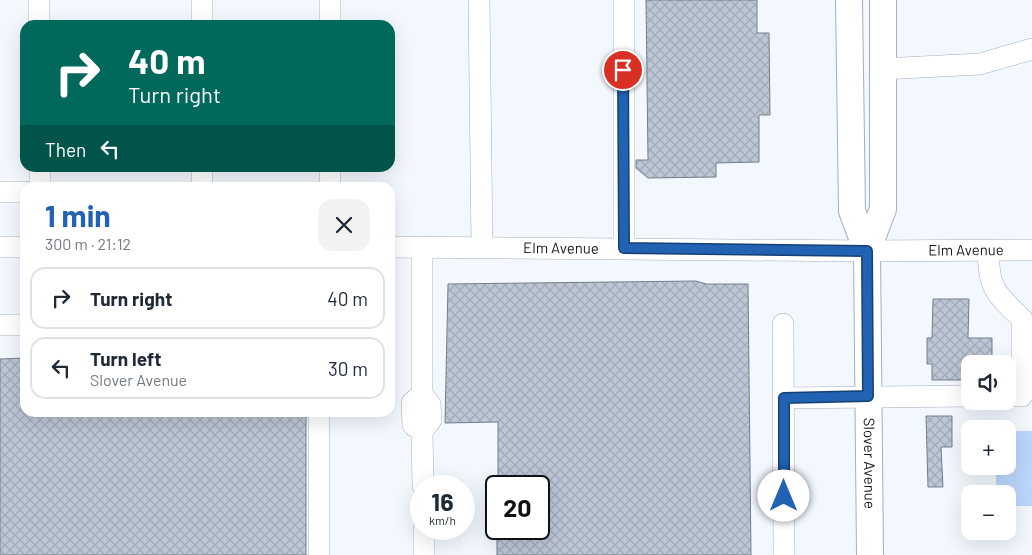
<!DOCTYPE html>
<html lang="en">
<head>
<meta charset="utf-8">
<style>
	body { margin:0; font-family:Barlow,sans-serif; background:#f2f2f3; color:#1f2937; height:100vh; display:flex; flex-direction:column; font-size:19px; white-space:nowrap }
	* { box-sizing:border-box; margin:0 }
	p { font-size:16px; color:#747a83 }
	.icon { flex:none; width:28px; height:28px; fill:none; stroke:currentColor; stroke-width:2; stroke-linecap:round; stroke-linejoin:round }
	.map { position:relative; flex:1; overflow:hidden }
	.panel { position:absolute; left:20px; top:182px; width:375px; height:235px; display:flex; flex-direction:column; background:#fff; border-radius:15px; box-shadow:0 5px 20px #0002 }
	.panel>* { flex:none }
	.guide { position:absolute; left:20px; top:20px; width:375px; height:152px; border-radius:15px; box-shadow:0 5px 20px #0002; background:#00695c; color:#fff; overflow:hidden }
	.fabs { position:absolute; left:961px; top:355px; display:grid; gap:10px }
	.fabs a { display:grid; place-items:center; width:55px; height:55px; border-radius:10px; background:#fff; box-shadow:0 5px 20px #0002; font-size:25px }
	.speed { position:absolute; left:410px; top:475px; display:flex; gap:10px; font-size:25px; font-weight:700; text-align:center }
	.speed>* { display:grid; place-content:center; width:65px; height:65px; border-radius:50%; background:#fff; box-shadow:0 5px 20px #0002; line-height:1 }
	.speed small { font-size:12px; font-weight:400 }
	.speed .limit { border:2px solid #111; border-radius:8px; background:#fff; color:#111 }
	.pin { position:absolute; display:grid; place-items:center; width:42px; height:42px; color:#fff; margin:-21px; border:2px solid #fff; border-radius:50%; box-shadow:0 1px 5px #0007 }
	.me { position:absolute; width:55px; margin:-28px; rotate:0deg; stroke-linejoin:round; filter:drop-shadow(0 0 4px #0008) }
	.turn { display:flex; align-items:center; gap:18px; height:105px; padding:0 25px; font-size:22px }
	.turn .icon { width:65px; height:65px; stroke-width:2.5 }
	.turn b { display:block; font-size:35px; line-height:42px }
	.then { display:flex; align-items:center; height:48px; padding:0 25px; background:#0003; gap:10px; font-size:19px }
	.round { display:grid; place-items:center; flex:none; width:52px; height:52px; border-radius:15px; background:#f2f2f3 }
	.summary { display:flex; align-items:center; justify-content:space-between; height:85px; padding:0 25px }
	h1 { font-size:30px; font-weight:700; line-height:38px; color:#2262b3 }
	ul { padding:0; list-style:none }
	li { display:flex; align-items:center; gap:15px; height:62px; margin:0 10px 8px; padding:0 15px; border:2px solid #e0e1e3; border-radius:15px }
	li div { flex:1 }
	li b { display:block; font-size:19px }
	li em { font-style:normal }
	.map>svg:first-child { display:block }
	.grass { fill:#bad6fb }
	.building { fill:url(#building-cross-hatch); stroke:#747e8b }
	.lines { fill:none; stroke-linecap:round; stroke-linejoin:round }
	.minor-casing { stroke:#a4aebd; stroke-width:22 }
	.major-casing { stroke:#a4aebd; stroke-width:28 }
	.minor { stroke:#fff; stroke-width:21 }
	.major { stroke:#fff; stroke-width:26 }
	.route-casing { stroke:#164074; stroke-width:12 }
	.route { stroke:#2262b3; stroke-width:9 }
	.labels { text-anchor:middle; stroke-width:4; stroke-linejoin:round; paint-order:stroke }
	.street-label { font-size:15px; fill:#181c22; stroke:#f3f8fe }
</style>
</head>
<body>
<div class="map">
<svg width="1032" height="555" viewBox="0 0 1032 555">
	<defs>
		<pattern id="building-cross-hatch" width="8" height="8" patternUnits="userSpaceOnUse" patternTransform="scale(1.25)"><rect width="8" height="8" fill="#bcc6d5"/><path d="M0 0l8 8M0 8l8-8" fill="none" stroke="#a1aab7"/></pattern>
	</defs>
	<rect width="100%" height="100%" fill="#f3f8fe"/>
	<path class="grass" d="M 1008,431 L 1032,431 L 1032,506 L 1008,506 L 1008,494 L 996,494 L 996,466 L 1008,466 Z"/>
	<path class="building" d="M 646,0 L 757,0 L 757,33 L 769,33 L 770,115 L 759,115 L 759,162 L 716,163 L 716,177 L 648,178 L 636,168 L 636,160 L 648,160 Z
		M 696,281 L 706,284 L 748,284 L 751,555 L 497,555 L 497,529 L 539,529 L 539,486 L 498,486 L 498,422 L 445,423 L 448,284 Z
		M 933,299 L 969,299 L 968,338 L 992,338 L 992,364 L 968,364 L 968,380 L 932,380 L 932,364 L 927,364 L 927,338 L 932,338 Z
		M 25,358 L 25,412 L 306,412 L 306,555 L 0,555 L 0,359 Z
		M 926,416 L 952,416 L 952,447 L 941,447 L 943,487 L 928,487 Z"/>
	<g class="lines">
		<g class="minor-casing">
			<g id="minor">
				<path d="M 39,0 L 39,25"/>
				<path d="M 202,0 L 202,25"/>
				<path d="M 330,0 L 330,25"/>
				<path d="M 479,0 L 482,247"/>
				<path d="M 882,69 L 980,64 L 1032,49"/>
				<path d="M 40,168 L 40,188"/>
				<path d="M 202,168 L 202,188"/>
				<path d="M 330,168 L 330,188"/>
				<path d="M 0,192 L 25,192"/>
				<path d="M 0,247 L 25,247"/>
				<path id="s1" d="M 390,247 L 867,251 L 1032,250"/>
				<path d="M 422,247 L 422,394 L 430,404 L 431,420 L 422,431 L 413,425 L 412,403 L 422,394"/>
				<path d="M 624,248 L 624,0"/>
				<path d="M 988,251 C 989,289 995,293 1022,319 L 1022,396 L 1008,396"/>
				<path d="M 783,324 L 784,555"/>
				<path d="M 0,325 L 25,325"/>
				<path d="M 784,398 L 970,396"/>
				<path d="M 319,412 L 319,555"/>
				<path d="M 422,431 L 423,486"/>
				<path d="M 424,529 L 424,555"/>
			</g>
		</g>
		<g class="major-casing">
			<g id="major">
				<path id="s2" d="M 849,0 L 852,211 L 867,251 L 870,555"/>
				<path d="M 867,251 L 883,209 L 883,0"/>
			</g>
		</g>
		<use href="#minor" class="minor"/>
		<use href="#major" class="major"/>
	</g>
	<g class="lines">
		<g class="route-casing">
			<path id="route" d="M 623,70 L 624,248 L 867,251 L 868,396 L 784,398 L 784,496"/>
		</g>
		<use href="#route" class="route"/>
	</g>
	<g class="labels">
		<g class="street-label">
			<text dy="5" stroke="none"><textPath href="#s1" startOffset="171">Elm Avenue</textPath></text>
			<text dy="5" stroke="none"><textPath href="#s1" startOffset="576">Elm Avenue</textPath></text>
			<text dy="5" stroke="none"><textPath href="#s2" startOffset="466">Slover Avenue</textPath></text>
		</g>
	</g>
</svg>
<div class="fabs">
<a><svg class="icon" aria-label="sound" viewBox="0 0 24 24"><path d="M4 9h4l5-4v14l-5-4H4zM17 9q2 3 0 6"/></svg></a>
<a>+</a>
<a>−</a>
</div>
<div class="speed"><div>16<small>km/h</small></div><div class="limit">20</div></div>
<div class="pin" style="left:623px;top:70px;background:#d93025"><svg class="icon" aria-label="arrive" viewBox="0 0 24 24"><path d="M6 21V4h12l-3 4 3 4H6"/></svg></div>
<svg class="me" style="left:784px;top:496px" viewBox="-20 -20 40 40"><circle r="19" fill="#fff"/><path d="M0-13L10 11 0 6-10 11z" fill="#2262b3"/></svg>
<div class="guide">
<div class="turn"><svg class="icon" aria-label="right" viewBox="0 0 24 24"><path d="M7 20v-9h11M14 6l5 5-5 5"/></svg><div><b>40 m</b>Turn right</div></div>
<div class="then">Then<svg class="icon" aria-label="left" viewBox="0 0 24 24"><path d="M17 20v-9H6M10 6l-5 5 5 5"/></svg></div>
</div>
<section class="panel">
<div class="summary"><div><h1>1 min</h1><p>300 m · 21:12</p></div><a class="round"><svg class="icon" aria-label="close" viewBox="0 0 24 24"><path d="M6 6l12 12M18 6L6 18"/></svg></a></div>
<ul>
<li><svg class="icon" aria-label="right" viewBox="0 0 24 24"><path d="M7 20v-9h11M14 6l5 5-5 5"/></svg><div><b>Turn right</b></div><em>40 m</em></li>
<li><svg class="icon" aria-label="left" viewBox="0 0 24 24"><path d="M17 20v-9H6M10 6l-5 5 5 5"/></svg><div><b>Turn left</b><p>Slover Avenue</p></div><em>30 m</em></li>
</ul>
</section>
</div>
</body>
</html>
